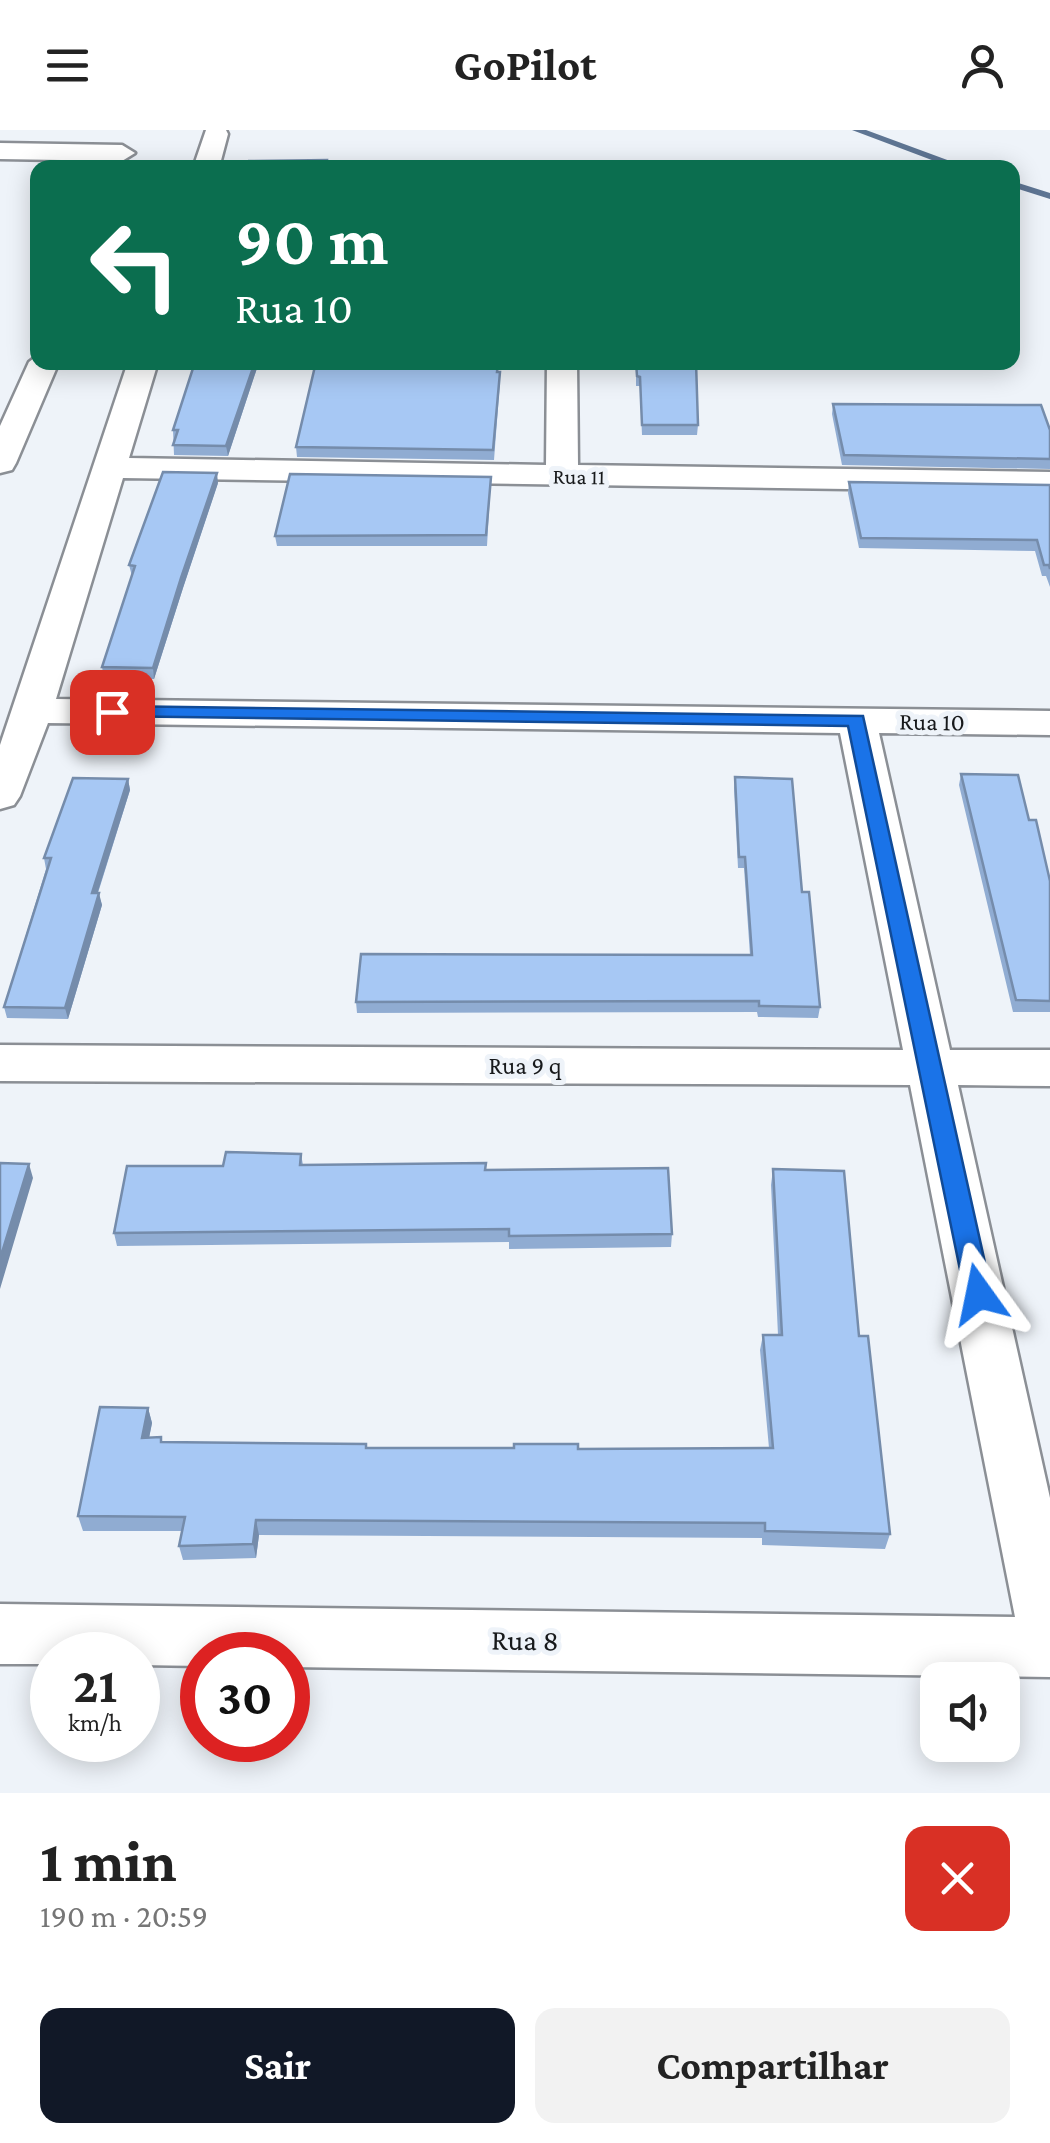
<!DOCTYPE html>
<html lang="pt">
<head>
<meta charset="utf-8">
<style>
	body { margin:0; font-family:"Crimson Pro",serif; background:#f2f2f2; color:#222; height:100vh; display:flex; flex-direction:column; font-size:38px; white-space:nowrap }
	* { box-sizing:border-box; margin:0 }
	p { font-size:32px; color:#767676 }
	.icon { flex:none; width:55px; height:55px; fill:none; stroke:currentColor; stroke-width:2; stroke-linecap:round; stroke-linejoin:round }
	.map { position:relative; height:1663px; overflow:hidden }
	.panel { display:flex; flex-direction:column; background:#fff; flex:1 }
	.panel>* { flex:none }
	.guide { position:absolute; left:30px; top:30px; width:990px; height:210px; border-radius:20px; box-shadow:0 5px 25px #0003; background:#0b6e4f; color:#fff; overflow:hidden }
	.controls { position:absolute; left:920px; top:1532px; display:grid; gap:20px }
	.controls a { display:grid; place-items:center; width:100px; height:100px; border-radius:20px; background:#fff; box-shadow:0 5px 25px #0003; font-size:50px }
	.speed { position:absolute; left:30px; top:1502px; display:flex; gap:20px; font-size:50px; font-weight:700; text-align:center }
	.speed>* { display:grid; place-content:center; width:130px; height:130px; border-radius:50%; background:#fff; box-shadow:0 5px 25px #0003; line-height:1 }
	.speed small { font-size:25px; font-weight:400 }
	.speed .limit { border:15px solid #d22; background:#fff; color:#111 }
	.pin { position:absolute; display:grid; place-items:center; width:85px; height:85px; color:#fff; margin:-42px; border-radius:20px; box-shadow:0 5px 15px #0006 }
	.me { position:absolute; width:110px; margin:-55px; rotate:348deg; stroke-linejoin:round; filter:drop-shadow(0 0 8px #0008) }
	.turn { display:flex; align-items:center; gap:35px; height:210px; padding:0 40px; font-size:45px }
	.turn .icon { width:130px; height:130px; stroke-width:2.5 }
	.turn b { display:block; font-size:70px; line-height:85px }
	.round { display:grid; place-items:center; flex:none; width:105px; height:105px; border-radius:20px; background:#f2f2f2 }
	.head { display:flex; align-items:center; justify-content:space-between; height:170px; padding:0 40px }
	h1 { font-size:60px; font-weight:700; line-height:75px }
	.primary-button { display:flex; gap:20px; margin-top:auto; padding:20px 40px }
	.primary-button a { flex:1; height:115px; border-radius:20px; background:#111827; color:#fff; font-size:40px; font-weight:700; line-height:115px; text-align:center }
	.primary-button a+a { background:#f2f2f2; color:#222 }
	header { display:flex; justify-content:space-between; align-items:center; height:130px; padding:0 40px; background:#fff; font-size:45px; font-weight:700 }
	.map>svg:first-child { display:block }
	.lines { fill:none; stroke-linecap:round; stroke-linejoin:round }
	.stream { fill:#5e7593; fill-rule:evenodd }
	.street-casing { stroke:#8b8f95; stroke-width:5 }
	.street { fill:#fff; fill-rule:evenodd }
	.wall { fill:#90acd2 }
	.shaded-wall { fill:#758cab }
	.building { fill:#a7c8f4; stroke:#758cab; stroke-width:2.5 }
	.route { fill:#1a73e8; stroke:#114b97; stroke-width:2.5 }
	.labels { text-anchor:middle; stroke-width:10; stroke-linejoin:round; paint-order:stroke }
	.far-street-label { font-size:22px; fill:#17191b; stroke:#eef3f9 }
	.street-label { font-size:25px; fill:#17191b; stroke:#eef3f9 }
	.near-street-label { font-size:30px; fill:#17191b; stroke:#eef3f9 }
</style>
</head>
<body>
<header><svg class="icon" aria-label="menu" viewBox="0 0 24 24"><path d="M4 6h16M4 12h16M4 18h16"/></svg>GoPilot<svg class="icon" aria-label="person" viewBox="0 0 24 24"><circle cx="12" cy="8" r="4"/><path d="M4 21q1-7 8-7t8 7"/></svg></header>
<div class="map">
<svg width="1050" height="1663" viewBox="0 0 1050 1663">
	<rect width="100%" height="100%" fill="#eef3f9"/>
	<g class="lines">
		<path class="stream" d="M 852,0 L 866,0 L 969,38 L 953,38 Z
			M 1012,51 L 1050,63 L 1050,69 L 1012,57 Z"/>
		<g class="street-casing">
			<path id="street" d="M 206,0 L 226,0 L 228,4 L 219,38 L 193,38 Z
				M 0,13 L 122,15 L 135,23 L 122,31 L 0,29 Z
				M 38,225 L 38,232 L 59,232 L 16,333 L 12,340 L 0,343 L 0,296 L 29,232 Z
				M 128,232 L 158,232 L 129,328 L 546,335 L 547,232 L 577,232 L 578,335 L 1050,342 L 1050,362 L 123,348 L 56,569 L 1050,581 L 1050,605 L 879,603 L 950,920 L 1050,920 L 1050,956 L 958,955 L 1050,1368 L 1050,1547 L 288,1537 L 288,1525 L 202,1525 L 202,1536 L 138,1535 L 138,1525 L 52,1525 L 52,1534 L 0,1534 L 0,1474 L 1015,1487 L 910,955 L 0,951 L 0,915 L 903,920 L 840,603 L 48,593 L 20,666 L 14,675 L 0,679 L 0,615 Z"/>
		</g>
		<use href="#street" class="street"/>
	</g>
	<path class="wall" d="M 193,232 L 259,232 L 228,326 L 174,325 L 173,300 L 194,236 Z
		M 316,232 L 499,232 L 498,242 L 500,252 L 494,330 L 297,327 L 296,317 Z
		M 636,232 L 698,295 L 697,305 L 642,305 L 640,256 L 636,256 Z
		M 833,274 L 1050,300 L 1050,339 L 842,335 L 832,284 Z
		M 491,347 L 487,416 L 277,416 L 275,406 Z
		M 849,352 L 1050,355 L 1050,457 L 1046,446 L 1042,446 L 1035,421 L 859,418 L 848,363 Z
		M 218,353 L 183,458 L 154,549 L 104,548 L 102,537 L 132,446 L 129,435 Z
		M 961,644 L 1029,690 L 1050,751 L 1050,882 L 1013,882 L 959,655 Z
		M 735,647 L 802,762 L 820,877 L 818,888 L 758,887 L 757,882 L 357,883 L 356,872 L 750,825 L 744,738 L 738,738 L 734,658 Z
		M 128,649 L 130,660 L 98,763 L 102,775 L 68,889 L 7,888 L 4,877 L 46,739 L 44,728 Z
		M 301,1024 L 303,1035 L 485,1040 L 672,1104 L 671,1117 L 509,1119 L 509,1112 L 117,1116 L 114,1103 L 223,1036 Z
		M 773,1039 L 859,1206 L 890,1404 L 885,1419 L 762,1415 L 762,1408 L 259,1405 L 256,1428 L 183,1430 L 179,1416 L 182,1401 L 83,1401 L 78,1386 L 148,1278 L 152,1293 L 149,1308 L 163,1312 L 367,1318 L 769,1318 L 760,1220 L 763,1205 L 778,1205 L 771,1055 Z"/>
	<path class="shaded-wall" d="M 255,232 L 259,232 L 228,326 L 226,316 Z
		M 217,343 L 218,353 L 183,458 L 154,549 L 153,538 L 181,448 Z
		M 128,649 L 130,660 L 94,774 L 92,763 Z
		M 99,763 L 102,775 L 68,889 L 65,878 Z
		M 29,1034 L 33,1048 L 0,1159 L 0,1129 Z
		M 148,1278 L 152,1293 L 146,1323 L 142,1308 Z
		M 256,1390 L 259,1405 L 256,1428 L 253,1414 Z"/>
	<path class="building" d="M 327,30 L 326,38 L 247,38 L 249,31 Z
		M 195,232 L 255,232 L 226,316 L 173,315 L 178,300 L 173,300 Z
		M 316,232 L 498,232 L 497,242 L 500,242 L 493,320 L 296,317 Z
		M 636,232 L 696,232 L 698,295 L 642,295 L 640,247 L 637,246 Z
		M 833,274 L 1041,275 L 1050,300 L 1050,329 L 844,325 Z
		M 163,342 L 217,343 L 181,448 L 153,538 L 102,537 L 135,436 L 129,435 Z
		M 290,344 L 491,347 L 486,405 L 275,406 Z
		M 849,352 L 1050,355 L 1050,439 L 1049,435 L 1044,435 L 1037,410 L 861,408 Z
		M 961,644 L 1018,645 L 1029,690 L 1036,690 L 1050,751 L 1050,871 L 1016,870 Z
		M 735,647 L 792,649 L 802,762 L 809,762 L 820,877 L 759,876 L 759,871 L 356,872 L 361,824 L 752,825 L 745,727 L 739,727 Z
		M 73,648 L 128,649 L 92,763 L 99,763 L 65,878 L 4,877 L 51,728 L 44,728 Z
		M 226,1022 L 301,1024 L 300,1035 L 486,1033 L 485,1040 L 668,1038 L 672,1104 L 509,1106 L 509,1099 L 114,1103 L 127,1036 L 223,1036 Z
		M 0,1033 L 29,1034 L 0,1129 Z
		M 773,1039 L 844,1041 L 859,1206 L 868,1206 L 890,1404 L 765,1401 L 765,1393 L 256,1390 L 253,1414 L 179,1416 L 185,1387 L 78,1386 L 100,1277 L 148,1278 L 142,1308 L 161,1307 L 161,1312 L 366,1314 L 366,1318 L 514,1318 L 514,1314 L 578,1314 L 578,1319 L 773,1318 L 763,1205 L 782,1205 Z"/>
	<path class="route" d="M 112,576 L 863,586 L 992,1164 L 988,1172 L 979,1176 L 969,1172 L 965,1164 L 848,596 L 105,586 L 105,578 Z"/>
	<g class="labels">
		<g class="far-street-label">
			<text transform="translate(579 346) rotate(1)" y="8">Rua 11</text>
		</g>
		<g class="street-label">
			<text transform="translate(932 591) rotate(1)" y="9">Rua 10</text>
			<text x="525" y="944">Rua 9 q</text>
		</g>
		<g class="near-street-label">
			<text transform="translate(525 1510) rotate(1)" y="10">Rua 8</text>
		</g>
	</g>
</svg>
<div class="controls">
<a><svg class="icon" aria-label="sound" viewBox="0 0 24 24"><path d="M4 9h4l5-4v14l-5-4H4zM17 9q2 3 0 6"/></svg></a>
</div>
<div class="speed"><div>21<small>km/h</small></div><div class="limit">30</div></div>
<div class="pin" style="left:112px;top:582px;background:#d93025"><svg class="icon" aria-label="arrive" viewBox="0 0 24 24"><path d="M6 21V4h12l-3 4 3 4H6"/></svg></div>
<svg class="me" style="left:979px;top:1164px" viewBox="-20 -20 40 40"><path d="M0-17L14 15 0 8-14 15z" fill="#1a73e8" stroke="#fff" stroke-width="4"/></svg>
<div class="guide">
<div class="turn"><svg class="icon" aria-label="left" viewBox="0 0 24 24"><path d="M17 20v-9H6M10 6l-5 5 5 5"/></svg><div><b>90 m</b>Rua 10</div></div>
</div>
</div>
<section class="panel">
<div class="head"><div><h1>1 min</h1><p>190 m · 20:59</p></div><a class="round" style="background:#d93025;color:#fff"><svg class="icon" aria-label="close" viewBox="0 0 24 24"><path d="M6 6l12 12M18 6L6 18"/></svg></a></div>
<div class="primary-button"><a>Sair</a><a>Compartilhar</a></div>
</section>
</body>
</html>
